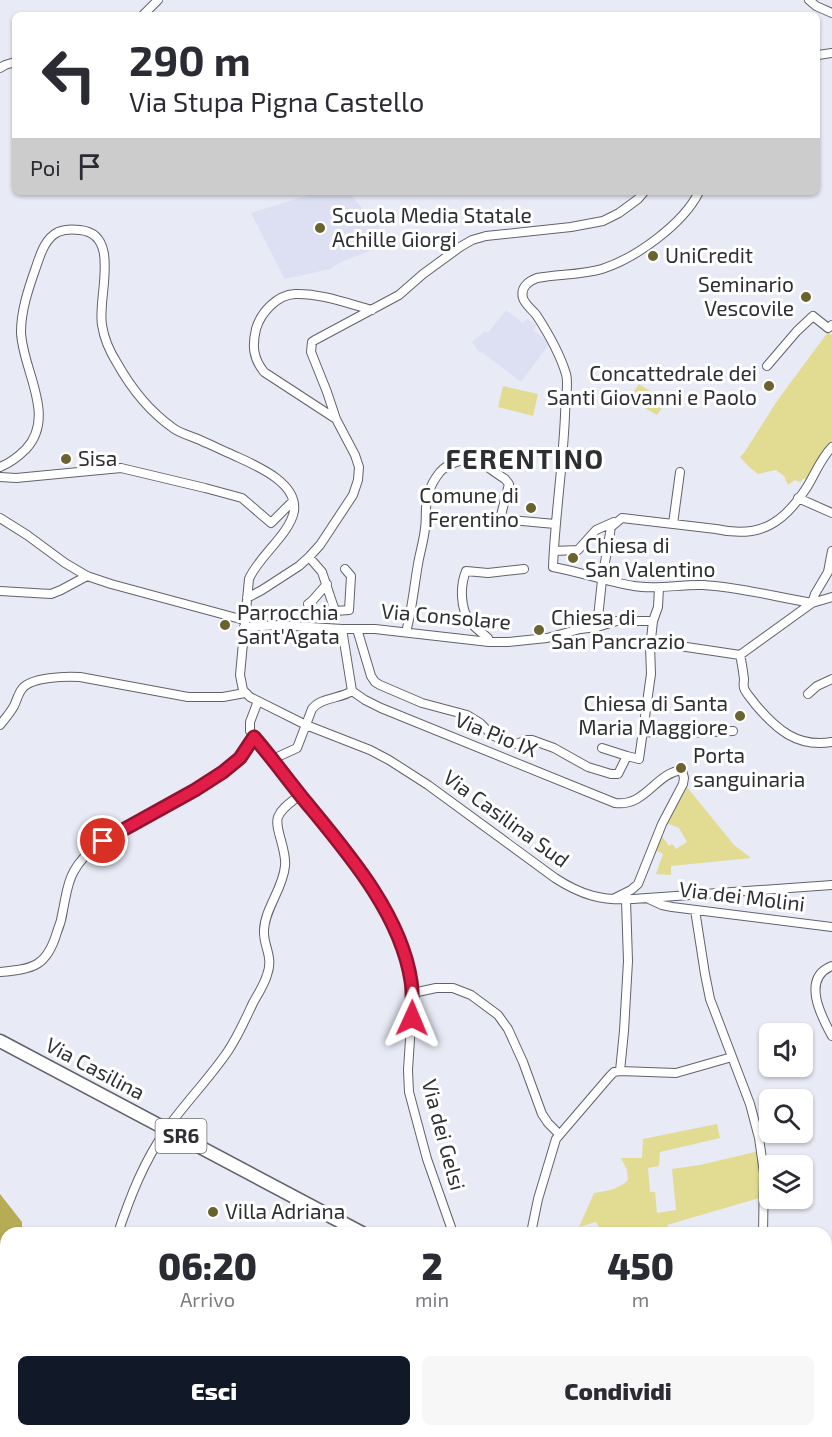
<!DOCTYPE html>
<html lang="it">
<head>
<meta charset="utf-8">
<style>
	body { margin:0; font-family:"Exo 2",sans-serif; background:#f7f7f7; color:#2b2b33; height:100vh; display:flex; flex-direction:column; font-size:22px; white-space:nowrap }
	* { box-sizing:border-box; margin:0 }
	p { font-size:20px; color:#7c7c81 }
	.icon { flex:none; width:33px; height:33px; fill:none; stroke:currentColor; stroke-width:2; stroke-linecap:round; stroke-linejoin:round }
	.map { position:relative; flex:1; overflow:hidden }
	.drawer { position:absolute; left:0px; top:1227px; width:832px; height:210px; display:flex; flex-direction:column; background:#fff; border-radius:18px 18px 0 0; box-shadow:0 2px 4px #0004 }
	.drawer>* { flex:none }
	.hud { position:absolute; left:12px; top:12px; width:808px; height:183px; border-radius:9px; box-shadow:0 2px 4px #0004; background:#fff; color:#2b2b33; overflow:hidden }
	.tools { position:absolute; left:759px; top:1023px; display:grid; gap:12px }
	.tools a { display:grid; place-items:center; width:54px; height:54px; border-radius:9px; background:#fff; box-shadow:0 2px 4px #0004; font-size:30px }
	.pin { position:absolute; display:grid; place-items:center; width:51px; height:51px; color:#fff; margin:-26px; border:3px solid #fff; border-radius:50%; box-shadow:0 2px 6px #0007 }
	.me { position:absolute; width:66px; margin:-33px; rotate:1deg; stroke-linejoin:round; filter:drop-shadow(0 0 4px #0008) }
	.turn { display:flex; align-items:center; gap:21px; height:126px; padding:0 18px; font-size:27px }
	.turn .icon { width:78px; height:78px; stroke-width:2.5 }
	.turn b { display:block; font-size:42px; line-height:51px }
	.then { display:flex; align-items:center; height:57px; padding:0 18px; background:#0003; gap:12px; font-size:22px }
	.eta { display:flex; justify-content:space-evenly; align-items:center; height:102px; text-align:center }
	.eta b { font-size:36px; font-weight:800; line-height:42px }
	.primary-button { display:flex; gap:12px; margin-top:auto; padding:12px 18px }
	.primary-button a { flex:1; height:69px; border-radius:9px; background:#111827; color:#fff; font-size:24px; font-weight:800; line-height:69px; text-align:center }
	.primary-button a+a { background:#f7f7f7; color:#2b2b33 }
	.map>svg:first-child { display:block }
	.built { fill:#dce0f2 }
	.green { fill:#e2db92 }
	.forest { fill:#b6ac55 }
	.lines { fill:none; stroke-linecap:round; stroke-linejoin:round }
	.street-casing { stroke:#61636c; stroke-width:10 }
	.secondary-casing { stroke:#61636c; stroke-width:14 }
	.primary-casing { stroke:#61636c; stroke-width:15 }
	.street { stroke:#fff; stroke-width:8 }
	.secondary { stroke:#fff; stroke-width:10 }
	.primary { stroke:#fff; stroke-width:12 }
	.route-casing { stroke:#92132f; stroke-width:15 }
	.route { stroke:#e11d48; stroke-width:10 }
	.poi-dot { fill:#68632f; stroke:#fff; stroke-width:2 }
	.labels { text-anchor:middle; stroke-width:6; stroke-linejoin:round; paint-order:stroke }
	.shield { fill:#fff; stroke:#6d6d70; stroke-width:1.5 }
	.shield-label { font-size:20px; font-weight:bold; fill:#2e2f33 }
	.poi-label { font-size:21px; fill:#2e2f33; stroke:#fff; text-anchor:start }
	.street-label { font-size:21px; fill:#2e2f33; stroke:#fff }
	.district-label { font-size:27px; font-weight:bold; letter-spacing:1.5px; fill:#2e2f33; stroke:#fff }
</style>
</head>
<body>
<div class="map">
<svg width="832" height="1437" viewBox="0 0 832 1437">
	<rect width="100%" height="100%" fill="#e8eaf5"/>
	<path class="built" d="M 318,192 L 348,192 L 393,242 L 341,262 L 330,269 L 285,279 L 251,213 Z
		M 506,310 L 523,323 L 527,319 L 536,325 L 533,330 L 550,343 L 521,382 L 482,352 L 480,353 L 472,342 L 485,331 L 488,333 Z"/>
	<path class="green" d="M 828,332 L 832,335 L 832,445 L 810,482 L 804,478 L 800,482 L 795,480 L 788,485 L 784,476 L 776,470 L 758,474 L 749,467 L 740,457 L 744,453 L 777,401 Z
		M 639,384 L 666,401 L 657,415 L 629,399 Z
		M 503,386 L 538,394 L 533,416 L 498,407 Z
		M 686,786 L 734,845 L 751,858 L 671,866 L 671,875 L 656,874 L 663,854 L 655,850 L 661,835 L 669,846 L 672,844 L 676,849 L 687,842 L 679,828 L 667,823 Z
		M 717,1124 L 720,1138 L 660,1152 L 659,1166 L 648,1168 L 650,1192 L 655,1192 L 657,1213 L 676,1210 L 672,1169 L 700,1165 L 759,1151 L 761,1171 L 759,1198 L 667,1225 L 671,1233 L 602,1233 L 596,1222 L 579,1227 L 594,1193 C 606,1191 620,1189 628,1180 L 627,1170 L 621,1158 L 642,1158 L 643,1139 Z
		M 827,1412 L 832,1413 L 832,1437 L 753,1437 L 754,1431 L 826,1431 Z"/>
	<path class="forest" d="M 0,1194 L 22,1222 L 22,1233 L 6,1233 L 6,1261 L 0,1267 Z
		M 0,1287 L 6,1290 L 6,1372 L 0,1372 Z"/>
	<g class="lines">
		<g class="street-casing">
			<path id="street" d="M 809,0 L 816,6 L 832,13
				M 143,15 L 158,0
				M 818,55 L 832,53
				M 0,68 L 5,65 L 15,62
				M 699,192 C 683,224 636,258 602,269 C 582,275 558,274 537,278 C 529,281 520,287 523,298 C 525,305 533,310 537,316 C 548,333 560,354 566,374 C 569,384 565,404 565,415 C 563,466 555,516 553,567 C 581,572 607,582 634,586 C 657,590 680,584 703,585 C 740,587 776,597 812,603
				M 767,366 L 797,331 L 813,316 L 828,328 L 832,325
				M 336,419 L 264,372 C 253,358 252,346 256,329 C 261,312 277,295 295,294 C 320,293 349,304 372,310
				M 0,467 C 10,463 18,457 26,449 C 57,416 22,369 21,332 C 21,311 28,290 35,270 C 40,256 44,239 58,232 C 65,229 73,229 80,230 C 122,234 97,298 102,325 C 104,338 110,352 117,363 C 131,388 149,411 173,428 C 181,434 192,436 202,441 C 212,445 221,450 231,454 C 252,464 298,481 294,511 C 290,534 258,557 249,579 L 240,675 L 243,690 L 250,697 L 306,725 L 370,750 L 389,760 L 428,785 L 555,878 C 581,895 602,901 633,899 L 832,885
				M 0,477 L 16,478 L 121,468 L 205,488 L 242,498 L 271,523 L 293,501
				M 798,498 L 832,513
				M 0,518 L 27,535 L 65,563 L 87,576 L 111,584 L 244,620
				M 673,524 L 680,472
				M 554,551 L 578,550 L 596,530 L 614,522
				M 309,557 L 322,572 L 335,611 L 349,610 L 351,576 L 345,569
				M 0,591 L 51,594 L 61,590 L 87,576
				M 247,598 L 262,590 L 299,566 L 309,557 L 320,545 L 353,495 L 358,480 L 359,467 L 355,455 L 336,419 L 327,392 L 311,352 L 312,342 L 315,340 L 399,295 L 423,274 L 460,247 L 472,240 L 486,236 L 571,227 L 603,221 L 619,213 L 638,199 L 644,192
				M 812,603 L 815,594 L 828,572 L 832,551
				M 308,604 L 312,601 L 327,584
				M 653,621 L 658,607 L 659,588
				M 244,627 L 279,625 L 342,629 L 375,629 L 489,642 L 508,642 L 547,638 L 580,629 L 597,627 L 617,621 L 653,621 L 651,639 L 653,642 L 740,655 C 742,663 743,671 744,679 C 744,682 743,685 744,688 C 746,694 752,699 755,704 C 776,729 797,748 832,742
				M 597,627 L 602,580 L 611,527 L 622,518 L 716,529 C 760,539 784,523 807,487 C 815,474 821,458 832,447
				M 342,629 L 352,691 L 365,700 L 381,708 L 615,803 C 646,807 655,773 682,770 L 684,778 L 683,784 L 662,824 L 638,884 L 631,890 L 615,898
				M 357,629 L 371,676 L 375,682 L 380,685 L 422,703 L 467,715 L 480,723 L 492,735 L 505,741 L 517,744 L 526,740 L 532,740 L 554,748 L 588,767 L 611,774 L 618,774 L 627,756 L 602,748
				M 406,632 C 412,610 414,587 418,564 C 420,552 424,540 425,528 C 427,515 424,505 429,492 C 431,485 436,477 440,472 C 446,465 464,457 474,460 C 484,463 495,473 505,479 L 509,484 L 500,519 L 555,524
				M 489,642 L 488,638 C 482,633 475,628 470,622 C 460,608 460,586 466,571 L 488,573 L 524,569
				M 740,655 L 812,603 L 832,597
				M 808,694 L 817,686 L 832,679
				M 258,701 L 250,722 L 250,731 L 328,829 L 369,884 L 386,911 L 398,937 L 408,967 L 413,993 L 408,1070 L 409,1092 L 427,1159 L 453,1233
				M 0,725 C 5,719 10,713 14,706 C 17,700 18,694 22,689 C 30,677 67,676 80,677 L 188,697 L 223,697 L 245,693
				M 642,732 L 690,733 L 733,731
				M 627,756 L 639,759 L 651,674 L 650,646 L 652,641
				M 273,759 L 297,748 L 312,709 C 321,697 340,699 352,691
				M 649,899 L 662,905 L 672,907 L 832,927
				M 695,910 L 705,974 L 710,999 L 750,1104 L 759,1138 L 764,1173 L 763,1233
				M 832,966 C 801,978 821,1016 832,1036
				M 0,972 C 34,969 47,966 57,932 C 60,925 62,917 63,910 C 66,896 67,883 74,871 C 86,849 109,837 130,826 C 154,813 178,800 202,786 C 213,779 226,772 235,763 C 243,755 248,746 254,737
				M 413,993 L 436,988 L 453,988 L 471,995 L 498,1015 L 508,1029 L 523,1062 L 542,1114 L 548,1123 L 559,1134
				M 620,1071 L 676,1073 L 732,1057
				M 118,1233 C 130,1197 144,1161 166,1130 C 185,1103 209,1079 228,1051 C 238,1036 245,1020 253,1003 C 258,994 264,985 267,975 C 274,956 263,947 264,930 C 265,908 283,889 285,866 C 287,850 274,828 278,817 C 282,807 293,801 300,795
				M 531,1233 L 538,1199 L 556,1139 L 610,1076 L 614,1072 L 620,1071 L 624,1031 L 628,961 L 626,900
				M 826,1359 L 832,1359
				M 106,1437 L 107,1431
				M 743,1437 L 746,1431"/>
		</g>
		<g class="secondary-casing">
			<path id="secondary" d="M 522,1431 L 523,1437"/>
		</g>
		<g class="primary-casing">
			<path id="primary" d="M 0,1041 L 362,1233
				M 826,1321 L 832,1320"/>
		</g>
		<use href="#street" class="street"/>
		<use href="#secondary" class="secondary"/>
		<use href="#primary" class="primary"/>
	</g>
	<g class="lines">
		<g class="route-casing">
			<path id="route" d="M 103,841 L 195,790 L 223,772 L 240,758 L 254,737 C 272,758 288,780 305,801 C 347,852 401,914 411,981 C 413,993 412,1005 412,1018"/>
		</g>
		<use href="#route" class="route"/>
	</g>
	<g class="poi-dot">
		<circle cx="320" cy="228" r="6"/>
		<circle cx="653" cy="256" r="6"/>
		<circle cx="806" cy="297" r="6"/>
		<circle cx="769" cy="386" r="6"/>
		<circle cx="66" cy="459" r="6"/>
		<circle cx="531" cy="508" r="6"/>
		<circle cx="573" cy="558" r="6"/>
		<circle cx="225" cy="625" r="6"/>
		<circle cx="539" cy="630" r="6"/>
		<circle cx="740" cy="716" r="6"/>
		<circle cx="681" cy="768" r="6"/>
		<circle cx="213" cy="1212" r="6"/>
	</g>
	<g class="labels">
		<rect class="shield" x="155.5" y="1119" width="51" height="34" rx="4.5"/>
		<g class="shield-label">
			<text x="181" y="1143">SR6</text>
		</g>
		<g class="poi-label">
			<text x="332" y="223">Scuola Media Statale<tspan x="332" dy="24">Achille Giorgi</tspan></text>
			<text x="665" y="263">UniCredit</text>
			<text x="794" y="292" text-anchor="end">Seminario<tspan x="794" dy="24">Vescovile</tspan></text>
			<text x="757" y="381" text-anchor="end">Concattedrale dei<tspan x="757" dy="24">Santi Giovanni e Paolo</tspan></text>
			<text x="78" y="466">Sisa</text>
			<text x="519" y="503" text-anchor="end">Comune di<tspan x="519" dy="24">Ferentino</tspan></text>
			<text x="585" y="553">Chiesa di<tspan x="585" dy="24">San Valentino</tspan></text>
			<text x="237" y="620">Parrocchia<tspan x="237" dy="24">Sant'Agata</tspan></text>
			<text x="551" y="625">Chiesa di<tspan x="551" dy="24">San Pancrazio</tspan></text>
			<text x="728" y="711" text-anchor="end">Chiesa di Santa<tspan x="728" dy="24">Maria Maggiore</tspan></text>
			<text x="693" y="763">Porta<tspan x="693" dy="24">sanguinaria</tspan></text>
			<text x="225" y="1219">Villa Adriana</text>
		</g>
		<g class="street-label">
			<text transform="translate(446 617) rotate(5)" y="7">Via Consolare</text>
			<text transform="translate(496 735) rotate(22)" y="7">Via Pio IX</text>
			<text transform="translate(506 819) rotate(36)" y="7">Via Casilina Sud</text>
			<text transform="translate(742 897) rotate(7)" y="7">Via dei Molini</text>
			<text transform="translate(95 1069) rotate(28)" y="7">Via Casilina</text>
			<text transform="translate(443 1135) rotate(75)" y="7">Via dei Gelsi</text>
		</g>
		<g class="district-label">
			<text x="525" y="469">FERENTINO</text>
		</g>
	</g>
</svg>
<div class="tools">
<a><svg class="icon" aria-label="sound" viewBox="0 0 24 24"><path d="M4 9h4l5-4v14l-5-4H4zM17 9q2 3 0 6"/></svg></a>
<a><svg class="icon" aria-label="search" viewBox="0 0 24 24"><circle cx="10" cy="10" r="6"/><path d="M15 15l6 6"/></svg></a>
<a><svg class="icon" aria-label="layers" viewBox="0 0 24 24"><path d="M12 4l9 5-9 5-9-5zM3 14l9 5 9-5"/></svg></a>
</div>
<div class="pin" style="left:103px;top:841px;background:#d93025"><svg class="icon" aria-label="arrive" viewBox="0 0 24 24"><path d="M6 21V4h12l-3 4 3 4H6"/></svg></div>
<svg class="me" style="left:412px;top:1018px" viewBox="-20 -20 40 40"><path d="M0-17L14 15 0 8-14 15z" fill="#e11d48" stroke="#fff" stroke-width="4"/></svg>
<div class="hud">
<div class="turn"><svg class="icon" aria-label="left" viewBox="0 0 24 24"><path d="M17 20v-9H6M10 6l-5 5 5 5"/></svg><div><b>290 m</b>Via Stupa Pigna Castello</div></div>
<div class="then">Poi<svg class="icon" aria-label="arrive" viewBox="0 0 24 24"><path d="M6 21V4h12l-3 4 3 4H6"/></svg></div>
</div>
<section class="drawer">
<div class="eta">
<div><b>06:20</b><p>Arrivo</p></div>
<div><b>2</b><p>min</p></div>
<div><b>450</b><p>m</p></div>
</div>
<div class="primary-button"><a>Esci</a><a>Condividi</a></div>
</section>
</div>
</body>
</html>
